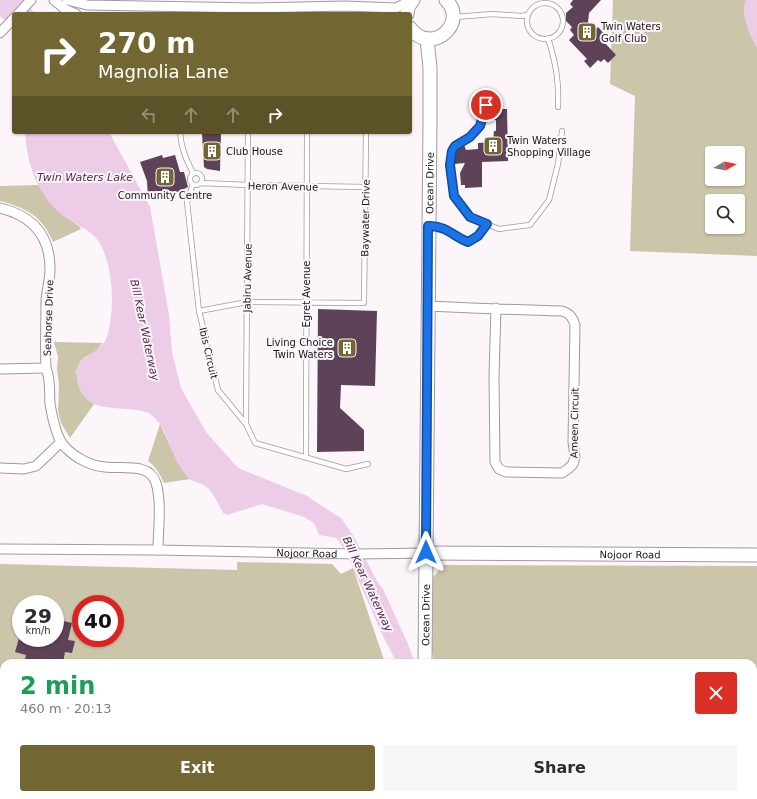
<!DOCTYPE html>
<html lang="en">
<head>
<meta charset="utf-8">
<style>
	body { margin:0; font-family:"DejaVu Sans",sans-serif; background:#f7f7f7; color:#2b2b33; height:100vh; display:flex; flex-direction:column; font-size:15px; white-space:nowrap }
	* { box-sizing:border-box; margin:0 }
	p { font-size:13px; color:#7c7c81 }
	.icon { flex:none; width:22px; height:22px; fill:none; stroke:currentColor; stroke-width:2; stroke-linecap:round; stroke-linejoin:round }
	.map { position:relative; flex:1; overflow:hidden }
	.details { position:absolute; left:0px; top:659px; width:757px; height:140px; display:flex; flex-direction:column; background:#fff; border-radius:12px 12px 0 0; box-shadow:0 1px 3px #0004 }
	.details>* { flex:none }
	.guide { position:absolute; left:12px; top:12px; width:400px; height:122px; border-radius:4px; box-shadow:0 1px 3px #0004; background:#726733; color:#fff; overflow:hidden }
	.needle { width:26px; rotate:81deg }
	.tools { position:absolute; left:705px; top:146px; display:grid; gap:8px }
	.tools a { display:grid; place-items:center; width:40px; height:40px; border-radius:4px; background:#fff; box-shadow:0 1px 3px #0004; font-size:20px }
	.speed { position:absolute; left:12px; top:595px; display:flex; gap:8px; font-size:20px; font-weight:700; text-align:center }
	.speed>* { display:grid; place-content:center; width:52px; height:52px; border-radius:50%; background:#fff; box-shadow:0 1px 3px #0004; line-height:1 }
	.speed small { font-size:10px; font-weight:400 }
	.speed .limit { border:6px solid #d22; background:#fff; color:#111 }
	.pin { position:absolute; display:grid; place-items:center; width:34px; height:34px; color:#fff; margin:-17px; border:2px solid #fff; border-radius:50%; box-shadow:0 1px 4px #0007 }
	.me { position:absolute; width:44px; margin:-22px; rotate:0deg; stroke-linejoin:round; filter:drop-shadow(0 0 3px #0008) }
	.turn { display:flex; align-items:center; gap:14px; height:84px; padding:0 20px; font-size:18px }
	.turn .icon { width:52px; height:52px; stroke-width:2.5 }
	.turn b { display:block; font-size:28px; line-height:34px }
	.lanes { display:flex; align-items:center; height:38px; padding:0 20px; background:#0003; justify-content:center; gap:20px; direction:ltr }
	.lanes .off { opacity:.35 }
	.round { display:grid; place-items:center; flex:none; width:42px; height:42px; border-radius:4px; background:#f7f7f7 }
	.head { display:flex; align-items:center; justify-content:space-between; height:68px; padding:0 20px }
	h1 { font-size:24px; font-weight:800; line-height:30px; color:#1e9e55 }
	.action { display:flex; gap:8px; margin-top:auto; padding:8px 20px }
	.action a { flex:1; height:46px; border-radius:4px; background:#726733; color:#fff; font-size:16px; font-weight:800; line-height:46px; text-align:center }
	.action a+a { background:#f7f7f7; color:#2b2b33 }
	.map>svg:first-child { display:block }
	.green { fill:#cbc5aa; fill-rule:evenodd }
	.water { fill:#edcce7 }
	.building { fill:#5d4258 }
	.lines { fill:none; stroke-linecap:round; stroke-linejoin:round }
	.lane-casing { stroke:#a09a9f; stroke-width:6 }
	.street-casing { stroke:#a09a9f; stroke-width:11 }
	.secondary-casing { stroke:#a09a9f; stroke-width:15 }
	.lane { stroke:#fff; stroke-width:4.5 }
	.street { stroke:#fff; stroke-width:9 }
	.secondary { stroke:#fff; stroke-width:13 }
	.route-casing { stroke:#114b97; stroke-width:10 }
	.route { stroke:#1a73e8; stroke-width:7 }
	.labels { text-anchor:middle; stroke-width:4; stroke-linejoin:round; paint-order:stroke }
	.poi-label { font-size:10px; fill:#181618; stroke:#fcf5fa; text-anchor:start }
	.street-label { font-size:10px; fill:#181618; stroke:#fcf5fa }
	.water-label { font-size:11px; font-style:italic; fill:#542a4e; stroke:#fcf5fa }
</style>
</head>
<body>
<div class="map">
<svg width="757" height="799" viewBox="0 0 757 799">
	<rect width="100%" height="100%" fill="#fcf5fa"/>
	<path class="green" d="M 613,0 L 757,0 L 757,256 L 630,251 L 635,96 L 610,84 ZM 712,153 L 738,153 L 738,179 L 712,179 ZM 712,201 L 738,201 L 738,227 L 712,227 Z
		M 39,185 L 48,199 L 60,213 L 80,227 L 81,229 L 53,242 C 42,216 27,208 0,201 L 0,186 Z
		M 54,342 L 103,343 L 95,352 L 85,357 L 80,362 L 76,372 L 84,396 L 94,404 L 70,438 L 61,423 L 58,411 L 59,384 L 57,369 L 58,357 Z
		M 160,424 L 178,463 L 190,479 L 164,483 C 160,474 156,467 148,461 Z
		M 237,562 L 332,564 L 341,574 L 353,568 L 385,663 L 4,663 L 4,795 L 410,795 L 410,799 L 0,799 L 0,564 L 237,570 ZM 21,604 L 55,604 L 55,638 L 21,638 ZM 81,604 L 115,604 L 115,638 L 81,638 Z
		M 444,565 L 757,566 L 757,799 L 528,799 L 522,795 L 753,795 L 753,663 L 435,663 L 432,652 L 433,577 Z
		M 430,795 L 487,795 L 490,799 L 430,799 Z"/>
	<path class="water" d="M 0,0 L 24,0 L 35,14 L 14,14 L 14,29 L 0,16 Z
		M 746,0 L 757,0 L 757,48 C 750,36 739,13 746,0 Z
		M 25,132 L 109,132 L 150,207 L 169,315 L 172,352 L 181,388 L 206,432 L 238,468 L 307,496 L 342,519 L 354,537 L 377,581 L 383,589 L 408,644 L 415,663 L 397,663 L 382,634 L 353,568 L 350,559 L 337,538 L 319,535 L 314,523 L 304,517 L 262,504 L 227,515 L 223,513 C 218,504 214,492 205,486 C 201,483 195,482 191,480 C 186,476 181,469 178,463 C 169,447 166,425 150,414 C 148,412 144,412 142,411 C 128,408 105,409 94,404 C 91,403 87,399 84,396 C 80,392 78,386 77,380 C 73,354 98,357 106,339 C 112,324 113,298 111,282 C 109,266 105,246 93,235 C 83,226 70,222 60,213 C 36,192 27,163 25,132 Z
		M 498,795 L 522,795 L 528,799 L 503,799 Z"/>
	<path class="building" d="M 573,0 L 601,0 L 589,13 L 588,22 L 596,29 L 598,27 L 609,39 L 605,43 L 616,55 L 608,63 L 604,59 L 601,62 L 598,60 L 590,68 L 584,61 L 587,59 L 569,40 L 574,35 L 570,30 L 572,27 L 566,21 L 566,13 L 573,7 L 570,4 Z
		M 493,109 L 507,109 L 508,161 L 482,162 L 482,187 L 465,188 L 465,185 L 461,185 L 460,173 L 465,163 L 454,164 L 456,152 L 458,149 L 464,145 L 466,150 L 478,149 L 478,143 L 493,142 L 494,131 L 496,131 L 496,120 L 494,120 Z
		M 221,132 L 220,171 L 207,169 L 204,167 L 202,134 Z
		M 162,155 L 163,158 L 175,155 L 180,172 L 184,172 L 188,187 L 178,192 L 148,199 L 147,181 L 140,162 Z
		M 318,309 L 377,311 L 375,386 L 341,385 L 340,408 L 364,430 L 364,451 L 317,452 Z
		M 55,619 L 72,623 L 68,640 L 75,641 L 72,653 L 65,652 L 63,663 L 40,663 L 25,659 L 26,655 L 15,652 L 19,638 L 55,638 Z"/>
	<g class="lines">
		<g class="lane-casing">
			<path id="lane" d="M527 21a18 18 0 1 1 36 0a18 18 0 1 1-36 0Z
				M 455,17 L 493,14 L 521,16 L 528,15
				M 548,38 C 556,64 559,80 558,107
				M 486,105 L 480,126 L 470,137 L 455,146 L 452,151 L 450,165 L 454,196 L 470,217 L 499,229 L 530,225 L 549,200 L 558,164 L 562,131
				M 180,132 C 181,148 186,159 193,173
				M190 179a6 6 0 1 1 12 0a6 6 0 1 1-12 0Z
				M 201,183 L 248,185 L 365,187
				M 193,184 L 187,202 L 199,311 L 218,390 L 246,424 L 255,443 L 346,469 L 368,464
				M 430,226 C 446,226 454,237 468,242 L 478,236 L 487,224
				M 199,311 L 247,302 L 364,303 L 366,132
				M 246,424 L 248,132
				M 306,457 L 307,132"/>
		</g>
		<g class="street-casing">
			<g id="street">
				<path d="M 54,0 L 65,9 L 76,14"/>
				<path d="M 67,0 L 87,5 L 254,8 L 344,6 L 396,8 L 412,0"/>
				<path d="M 18,14 L 31,0"/>
				<path d="M 0,33 L 14,18"/>
				<path d="M 0,208 C 34,216 51,237 50,272 C 49,282 47,291 46,300 C 46,323 45,345 46,368 C 51,380 49,392 50,404 C 52,416 55,431 61,442 C 70,455 89,466 105,467 C 121,469 150,462 156,483 C 162,502 158,530 158,550"/>
				<path d="M 427,306 C 472,308 517,310 562,311 C 570,313 573,318 575,325 L 573,442 L 575,457 L 573,464 L 568,469 L 562,473 L 506,472 L 499,469 L 495,462 L 494,376 L 496,308"/>
				<path d="M 0,369 L 46,368"/>
				<path d="M 0,468 L 24,469 L 36,466 L 61,442"/>
				<path id="s1" d="M 0,549 L 158,550 L 358,554 L 426,553"/>
			</g>
		</g>
		<g class="secondary-casing">
			<g id="secondary">
				<path d="M 407,14 L 408,7 L 413,0"/>
				<path d="M 410,28 C 432,57 469,22 446,0"/>
				<path id="s2" d="M 426,553 L 757,555"/>
				<path id="s3" d="M 425,663 L 430,121 L 430,68 L 427,39"/>
				<path d="M 424,799 L 424,795"/>
			</g>
		</g>
		<use href="#lane" class="lane"/>
		<use href="#street" class="street"/>
		<use href="#secondary" class="secondary"/>
	</g>
	<g class="lines">
		<g class="route-casing">
			<path id="route" d="M 426,552 L 428,226 C 448,226 452,236 468,242 L 478,236 L 487,224 L 470,217 L 454,196 L 450,165 L 452,151 L 455,146 L 470,137 L 480,126 L 486,105"/>
		</g>
		<use href="#route" class="route"/>
	</g>
	<defs>
		<g id="building-square" transform="scale(1)"><rect x="-9" y="-9" width="18" height="18" rx="4" fill="#726733" stroke="#fcf5fa"/><path d="M-4-6H4V6H1V3H-1V6H-4ZM-2.5-4.3h1.7v1.8h-1.7ZM.8-4.3h1.7v1.8H.8ZM-2.5-1h1.7V.8h-1.7ZM.8-1h1.7V.8H.8Z" fill="#fff"/></g>
	</defs>
	<g fill-rule="evenodd">
		<use href="#building-square" x="587" y="32"/>
		<use href="#building-square" x="493" y="146"/>
		<use href="#building-square" x="212" y="151"/>
		<use href="#building-square" x="165" y="177"/>
		<use href="#building-square" x="347" y="348"/>
	</g>
	<g class="labels">
		<g class="poi-label">
			<text x="601" y="30">Twin Waters<tspan x="601" dy="12">Golf Club</tspan></text>
			<text x="507" y="144">Twin Waters<tspan x="507" dy="12">Shopping Village</tspan></text>
			<text x="226" y="155">Club House</text>
			<text x="165" y="199" text-anchor="middle">Community Centre</text>
			<text x="333" y="346" text-anchor="end">Living Choice<tspan x="333" dy="12">Twin Waters</tspan></text>
		</g>
		<g class="street-label">
			<text dy="4" stroke="none"><textPath href="#s3" startOffset="480">Ocean Drive</textPath></text>
			<text transform="translate(283 186) rotate(1)" y="4">Heron Avenue</text>
			<text transform="translate(365 218) rotate(-89)" y="4">Baywater Drive</text>
			<text transform="translate(247 278) rotate(-89)" y="4">Jabiru Avenue</text>
			<text transform="translate(306 294) rotate(-90)" y="4">Egret Avenue</text>
			<text transform="translate(48 318) rotate(-88)" y="4">Seahorse Drive</text>
			<text transform="translate(209 353) rotate(77)" y="4">Ibis Circuit</text>
			<text transform="translate(574 423) rotate(-89)" y="4">Ameen Circuit</text>
			<text dy="4" stroke="none"><textPath href="#s1" startOffset="307">Nojoor Road</textPath></text>
			<text dy="4" stroke="none"><textPath href="#s2" startOffset="204">Nojoor Road</textPath></text>
			<text dy="4" stroke="none"><textPath href="#s3" startOffset="48">Ocean Drive</textPath></text>
		</g>
		<g class="water-label">
			<text x="85" y="181">Twin Waters Lake</text>
			<text transform="translate(145 330) rotate(78)" y="4">Bill Kear Waterway</text>
			<text transform="translate(368 584) rotate(65)" y="4">Bill Kear Waterway</text>
		</g>
	</g>
</svg>
<div class="tools">
<a><svg class="needle" viewBox="-14 -14 28 28"><path d="M0-13l5 13h-10z" fill="#e53935"/><path d="M0 13l5-13h-10z" fill="#7c7c81"/></svg></a>
<a><svg class="icon" aria-label="search" viewBox="0 0 24 24"><circle cx="10" cy="10" r="6"/><path d="M15 15l6 6"/></svg></a>
</div>
<div class="speed"><div>29<small>km/h</small></div><div class="limit">40</div></div>
<div class="pin" style="left:486px;top:105px;background:#d93025"><svg class="icon" aria-label="arrive" viewBox="0 0 24 24"><path d="M6 21V4h12l-3 4 3 4H6"/></svg></div>
<svg class="me" style="left:426px;top:552px" viewBox="-20 -20 40 40"><path d="M0-17L14 15 0 8-14 15z" fill="#1a73e8" stroke="#fff" stroke-width="4"/></svg>
<div class="guide">
<div class="turn"><svg class="icon" aria-label="right" viewBox="0 0 24 24"><path d="M7 20v-9h11M14 6l5 5-5 5"/></svg><div><b>270 m</b>Magnolia Lane</div></div>
<div class="lanes"><svg class="icon off" aria-label="left" viewBox="0 0 24 24"><path d="M17 20v-9H6M10 6l-5 5 5 5"/></svg><svg class="icon off" aria-label="ahead" viewBox="0 0 24 24"><path d="M12 20V5M6 11l6-6 6 6"/></svg><svg class="icon off" aria-label="ahead" viewBox="0 0 24 24"><path d="M12 20V5M6 11l6-6 6 6"/></svg><svg class="icon" aria-label="right" viewBox="0 0 24 24"><path d="M7 20v-9h11M14 6l5 5-5 5"/></svg></div>
</div>
<section class="details">
<div class="head"><div><h1>2 min</h1><p>460 m · 20:13</p></div><a class="round" style="background:#d93025;color:#fff"><svg class="icon" aria-label="close" viewBox="0 0 24 24"><path d="M6 6l12 12M18 6L6 18"/></svg></a></div>
<div class="action"><a>Exit</a><a>Share</a></div>
</section>
</div>
</body>
</html>
